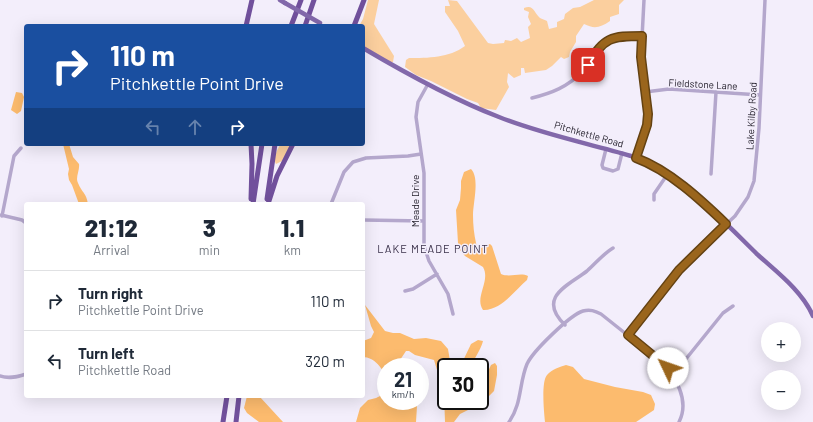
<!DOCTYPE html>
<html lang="en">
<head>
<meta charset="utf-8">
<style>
	body { margin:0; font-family:Barlow,sans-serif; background:#f6f6f7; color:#1f2937; height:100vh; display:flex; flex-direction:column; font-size:15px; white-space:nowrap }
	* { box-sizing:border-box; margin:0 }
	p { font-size:13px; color:#747a83 }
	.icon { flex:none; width:22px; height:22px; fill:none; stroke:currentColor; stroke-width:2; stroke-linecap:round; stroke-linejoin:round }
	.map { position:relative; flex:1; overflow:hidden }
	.details { position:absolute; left:24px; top:202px; width:341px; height:196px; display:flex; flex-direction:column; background:#fff; border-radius:4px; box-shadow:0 4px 16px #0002 }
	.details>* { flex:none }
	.hud { position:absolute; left:24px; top:24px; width:341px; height:122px; border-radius:4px; box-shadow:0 4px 16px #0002; background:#1a4fa0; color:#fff; overflow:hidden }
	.tools { position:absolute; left:761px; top:322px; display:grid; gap:8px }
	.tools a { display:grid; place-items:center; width:40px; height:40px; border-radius:50%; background:#fff; box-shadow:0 4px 16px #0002; font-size:20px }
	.speed { position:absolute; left:377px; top:358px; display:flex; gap:8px; font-size:20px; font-weight:700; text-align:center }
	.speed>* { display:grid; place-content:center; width:52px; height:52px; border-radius:50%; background:#fff; box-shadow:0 4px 16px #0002; line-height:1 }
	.speed small { font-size:10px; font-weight:400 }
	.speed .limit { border:2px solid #111; border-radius:6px; background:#fff; color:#111 }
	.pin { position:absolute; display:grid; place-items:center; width:34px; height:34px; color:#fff; margin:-17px; border-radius:8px; box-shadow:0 2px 6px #0006 }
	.me { position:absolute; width:44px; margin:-22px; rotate:312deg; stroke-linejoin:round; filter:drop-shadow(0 0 3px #0008) }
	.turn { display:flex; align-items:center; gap:14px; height:84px; padding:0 20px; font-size:18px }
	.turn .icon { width:52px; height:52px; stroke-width:2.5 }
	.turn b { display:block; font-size:28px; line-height:34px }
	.lanes { display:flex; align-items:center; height:38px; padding:0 20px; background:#0003; justify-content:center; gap:20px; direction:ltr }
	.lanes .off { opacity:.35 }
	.eta { display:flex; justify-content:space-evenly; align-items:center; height:68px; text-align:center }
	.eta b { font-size:24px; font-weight:800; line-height:28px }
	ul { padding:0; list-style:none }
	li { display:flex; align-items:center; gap:12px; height:60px; padding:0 20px; border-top:1px solid #e0e1e3 }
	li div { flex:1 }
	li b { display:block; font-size:15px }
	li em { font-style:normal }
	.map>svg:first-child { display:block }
	.green { fill:#fbcf9e }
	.water { fill:#fcbb6e }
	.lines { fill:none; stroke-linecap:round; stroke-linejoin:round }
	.minor { stroke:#b4a7cc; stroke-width:3.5 }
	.major { stroke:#8268aa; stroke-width:4.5 }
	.highway { stroke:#71509c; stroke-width:5 }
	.major-bridge { stroke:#8268aa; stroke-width:4.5 }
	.route-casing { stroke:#644212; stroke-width:10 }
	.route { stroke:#9a651c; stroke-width:7 }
	.labels { text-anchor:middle; stroke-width:3; stroke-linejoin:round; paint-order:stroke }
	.street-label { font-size:10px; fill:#25212d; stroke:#f3eefb }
	.neighbourhood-label { font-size:11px; letter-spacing:1px; fill:#3b324b; stroke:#f3eefb }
</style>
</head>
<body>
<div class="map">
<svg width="813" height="422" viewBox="0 0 813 422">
	<rect width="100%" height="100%" fill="#f3eefb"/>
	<path class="green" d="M 368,0 L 379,0 L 374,24 L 394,56 L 393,62 L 390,62 L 363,47 L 363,26 L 359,26 L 363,19 Z
		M 448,0 L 457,1 L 488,43 L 493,44 L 504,43 L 505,40 L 511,41 L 517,38 L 521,42 L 530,38 L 528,27 L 531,24 L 528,17 L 529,12 L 524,10 L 524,8 C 534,4 534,13 540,18 C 542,19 545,20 547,21 L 549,29 L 557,27 L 557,22 L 564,19 L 565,14 L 573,8 L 580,7 L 594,0 L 624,0 L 619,5 L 619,14 L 610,17 L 610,21 C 600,28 594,29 584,24 L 576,36 L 576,42 L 570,52 L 569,57 L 564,59 L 561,57 L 552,66 L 546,70 L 525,73 L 524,68 L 521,68 L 521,75 L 514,78 L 508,73 L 507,82 L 509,87 L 496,110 L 481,108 L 478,103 L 467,99 L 431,81 L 416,75 L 405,67 L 406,60 L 409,58 C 428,58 449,58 465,46 L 458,31 L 445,12 L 445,6 L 450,6 Z
		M 280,144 L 291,144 L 282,161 L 276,164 C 272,156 278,151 280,144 Z"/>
	<path class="water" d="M 16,92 L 22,93 L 24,97 L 21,111 L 17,114 L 11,110 Z
		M 63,144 L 69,144 L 73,157 L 79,164 C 80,170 75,178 78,183 C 82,193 86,192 88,204 L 79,204 L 72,185 L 69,180 L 68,174 L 69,169 Z
		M 471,169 C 480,178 473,203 473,215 C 473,225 474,234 476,243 L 477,247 L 481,248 L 490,244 L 492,246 L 501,274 C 510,278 520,272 528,276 L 527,280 C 515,290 501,311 483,310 C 474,297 491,281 483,267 L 465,256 L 460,250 L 458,243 L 456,210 L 460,200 L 461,188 L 461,181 L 464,172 Z
		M 365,305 L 385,331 L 393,333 L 400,333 L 414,339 L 426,338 L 441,341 L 448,349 L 451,367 L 446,367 L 446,401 L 455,401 L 460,403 L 480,401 L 480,388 L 491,365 L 495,363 L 497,366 L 497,375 L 494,391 L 482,403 L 460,414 L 454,422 L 445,422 L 444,393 L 434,360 L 415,355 L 409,351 L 406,351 L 400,360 L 403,367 L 386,367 L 386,379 C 384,369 374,357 363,357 L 363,341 L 371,338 L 374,332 L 371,326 Z
		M 478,340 L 483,341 C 481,350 474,358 471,367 L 460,367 L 471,344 Z
		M 566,365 L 573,367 L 584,379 L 615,387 L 643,392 L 651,395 L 655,404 L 654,410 L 636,422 L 545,422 C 544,412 541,382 547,375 C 552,369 560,367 566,365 Z
		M 386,393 L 386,401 L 412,401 L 417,406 L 416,422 L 356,422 L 360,408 L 368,400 L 376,398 Z
		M 247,396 L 260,397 L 283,422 L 259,422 L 247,413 L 244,408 Z"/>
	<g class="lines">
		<path class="minor" d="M 428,84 L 418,102 L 416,117 L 424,173 L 424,246 L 429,261 L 448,294 L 453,314
			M 645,92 L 669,89 L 760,95
			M 532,98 C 552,93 567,87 581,73 C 587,67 590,59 595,52 C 606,36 624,37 642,36
			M 606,149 L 602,165 L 603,168 L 613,171 L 618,169 L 622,153
			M 636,158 L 647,125 L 648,114 L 641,57 L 644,0
			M 711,174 L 716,92
			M 654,200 L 654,194 L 667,175
			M 331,204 L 344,172 L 353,162 L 366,158 L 408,156 L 421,154
			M 1,215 L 22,220 L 26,223
			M 2,216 L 14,156 L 21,148
			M 363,220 L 424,221
			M 405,291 L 413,289 L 437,274
			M 565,325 C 536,297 569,285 587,271 C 596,263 603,254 613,248
			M 628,335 L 679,269 L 735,216 L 748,197 L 754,181 L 755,170 L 759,128 L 765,0
			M 673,375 L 723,313 L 733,306
			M 0,376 C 9,379 17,377 26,374
			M 509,422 C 522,404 519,383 527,364 C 533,351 570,315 583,311 C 590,309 595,311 601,314 L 660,361 C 676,376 690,401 679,422"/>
		<path class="major" d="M 280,0 L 285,3
			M 363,48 C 407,74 452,99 499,117 C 541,134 587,143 631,156 C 680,174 721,219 758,255 C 778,273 802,291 813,316"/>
		<path class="highway" d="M 246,26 L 252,0
			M 291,26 L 301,0
			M 305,26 L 314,0
			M 354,26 L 364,0
			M 251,199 L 252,164 L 251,144
			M 267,199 L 275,144
			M 253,204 L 262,144
			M 268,204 L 277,176 L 293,144
			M 223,422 L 227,396
			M 236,422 L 239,396"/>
		<path class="major-bridge" d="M 285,3 L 320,23"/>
	</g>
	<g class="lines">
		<g class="route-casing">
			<path id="route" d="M 588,65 C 603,37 612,36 642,36 L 641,57 L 648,114 L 647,125 L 636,158 C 669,170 701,200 726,224 L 679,270 L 628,335 L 668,368"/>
		</g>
		<use href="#route" class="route"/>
	</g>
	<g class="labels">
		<g class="street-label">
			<text transform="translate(703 84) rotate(3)" y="4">Fieldstone Lane</text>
			<text transform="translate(751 116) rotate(-87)" y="4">Lake Kilby Road</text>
			<text transform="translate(589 134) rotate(16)" y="4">Pitchkettle Road</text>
			<text transform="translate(415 201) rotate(-90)" y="4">Meade Drive</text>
		</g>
		<g class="neighbourhood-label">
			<text x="433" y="253">LAKE MEADE POINT</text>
		</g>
	</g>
</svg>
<div class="tools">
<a>+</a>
<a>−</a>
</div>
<div class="speed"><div>21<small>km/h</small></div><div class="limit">30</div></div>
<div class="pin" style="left:588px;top:65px;background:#d93025"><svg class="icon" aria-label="arrive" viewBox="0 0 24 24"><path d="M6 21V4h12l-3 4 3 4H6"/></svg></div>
<svg class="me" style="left:668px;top:368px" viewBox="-20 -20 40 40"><circle r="19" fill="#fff"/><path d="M0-13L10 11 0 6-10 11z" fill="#9a651c"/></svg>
<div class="hud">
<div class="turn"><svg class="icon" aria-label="right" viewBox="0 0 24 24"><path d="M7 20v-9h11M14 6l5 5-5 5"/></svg><div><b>110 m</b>Pitchkettle Point Drive</div></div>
<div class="lanes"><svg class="icon off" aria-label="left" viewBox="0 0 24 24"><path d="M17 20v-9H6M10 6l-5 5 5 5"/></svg><svg class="icon off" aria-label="ahead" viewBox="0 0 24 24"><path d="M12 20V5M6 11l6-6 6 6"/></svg><svg class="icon" aria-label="right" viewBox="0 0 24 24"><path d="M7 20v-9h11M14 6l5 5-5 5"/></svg></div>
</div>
<section class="details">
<div class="eta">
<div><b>21:12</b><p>Arrival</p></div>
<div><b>3</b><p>min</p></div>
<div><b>1.1</b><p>km</p></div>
</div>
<ul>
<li><svg class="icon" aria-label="right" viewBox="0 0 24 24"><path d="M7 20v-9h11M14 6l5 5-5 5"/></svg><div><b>Turn right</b><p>Pitchkettle Point Drive</p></div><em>110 m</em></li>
<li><svg class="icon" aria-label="left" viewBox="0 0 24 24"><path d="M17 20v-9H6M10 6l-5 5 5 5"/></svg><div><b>Turn left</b><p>Pitchkettle Road</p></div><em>320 m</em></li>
</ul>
</section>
</div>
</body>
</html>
